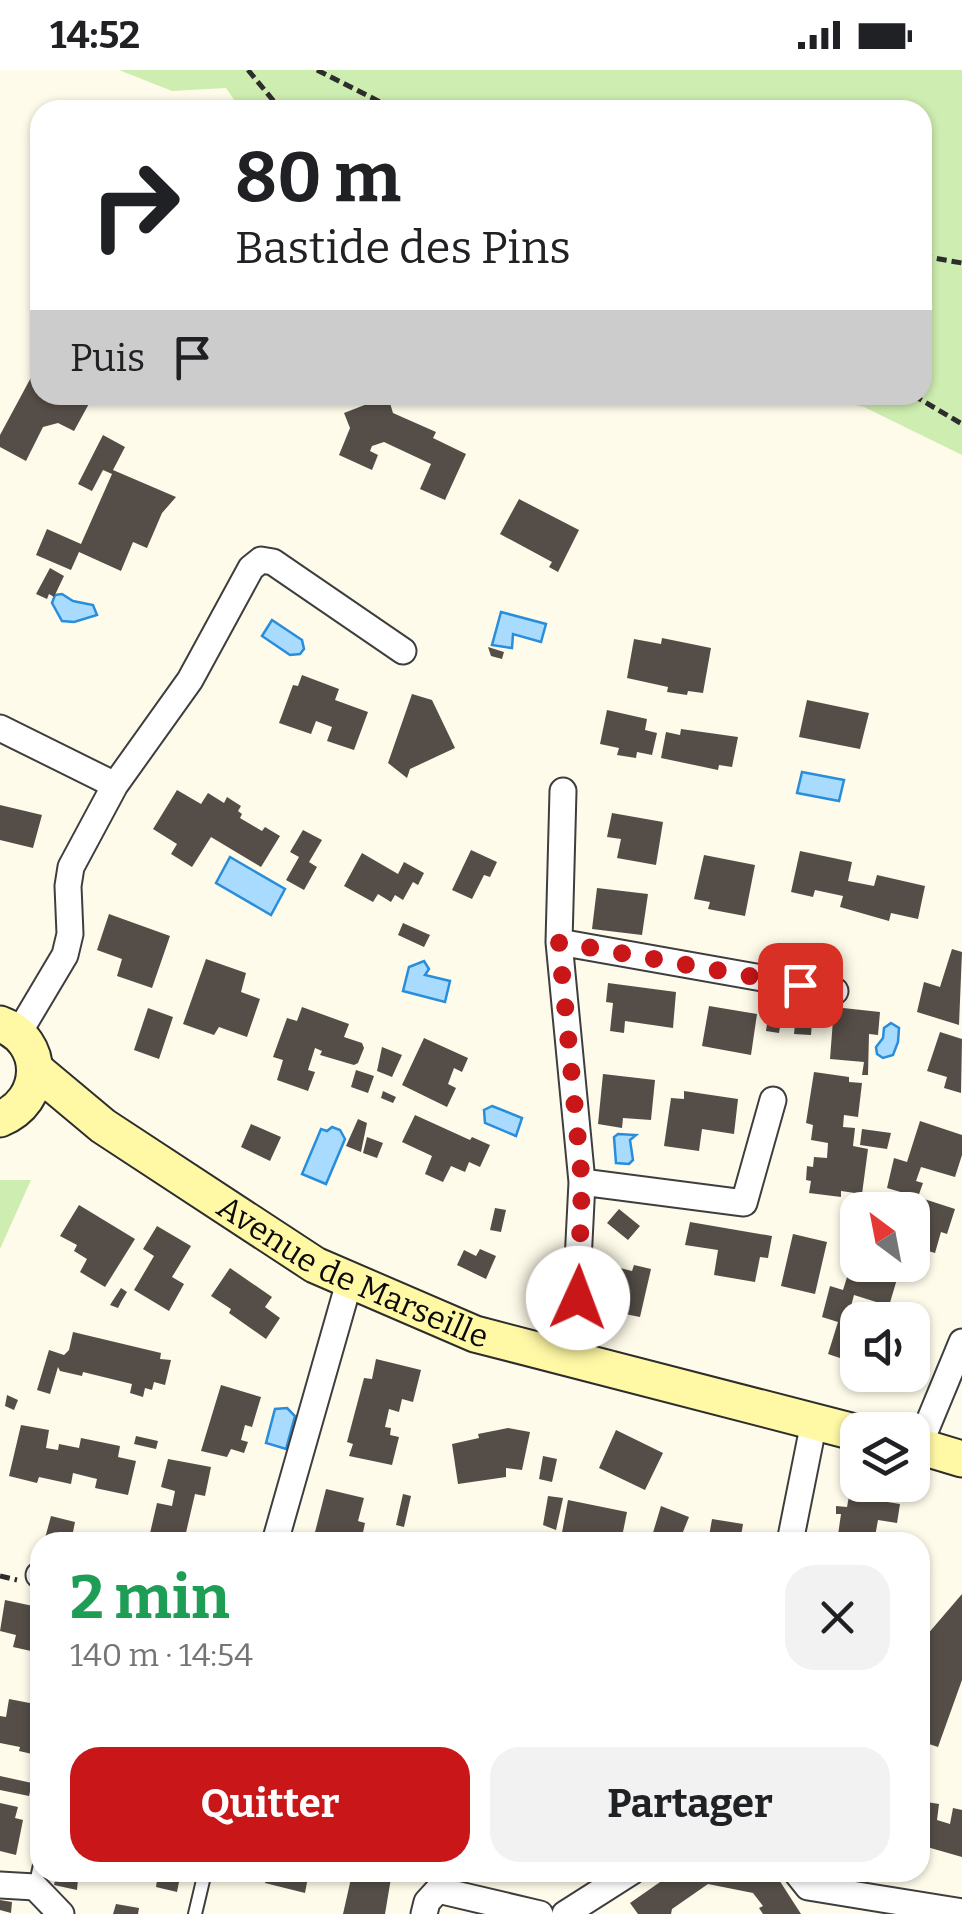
<!DOCTYPE html>
<html lang="fr">
<head>
<meta charset="utf-8">
<style>
	body { margin:0; font-family:Bitter,serif; background:#f2f2f2; color:#202124; height:100vh; display:flex; flex-direction:column; font-size:38px; white-space:nowrap }
	* { box-sizing:border-box; margin:0 }
	p { font-size:32px; color:#757577 }
	.icon { flex:none; width:55px; height:55px; fill:none; stroke:currentColor; stroke-width:2; stroke-linecap:round; stroke-linejoin:round }
	.map { position:relative; flex:1; overflow:hidden }
	.drawer { position:absolute; left:30px; top:1462px; width:900px; height:350px; display:flex; flex-direction:column; background:#fff; border-radius:30px; box-shadow:0 2px 8px #0004 }
	.drawer>* { flex:none }
	.top-card { position:absolute; left:30px; top:30px; width:902px; height:305px; border-radius:30px; box-shadow:0 2px 8px #0004; background:#fff; color:#202124; overflow:hidden }
	.needle { width:65px; rotate:328deg }
	.fabs { position:absolute; left:840px; top:1122px; display:grid; gap:20px }
	.fabs a { display:grid; place-items:center; width:90px; height:90px; border-radius:20px; background:#fff; box-shadow:0 2px 8px #0004; font-size:50px }
	.pin { position:absolute; display:grid; place-items:center; width:85px; height:85px; color:#fff; margin:-42px; border-radius:20px; box-shadow:0 5px 15px #0006 }
	.me { position:absolute; width:110px; margin:-55px; rotate:2deg; stroke-linejoin:round; filter:drop-shadow(0 0 8px #0008) }
	.turn { display:flex; align-items:center; gap:35px; height:210px; padding:0 40px; font-size:45px }
	.turn .icon { width:130px; height:130px; stroke-width:2.5 }
	.turn b { display:block; font-size:70px; line-height:85px }
	.then { display:flex; align-items:center; height:95px; padding:0 40px; background:#0003; gap:20px; font-size:38px }
	.round { display:grid; place-items:center; flex:none; width:105px; height:105px; border-radius:30px; background:#f2f2f2 }
	.summary { display:flex; align-items:center; justify-content:space-between; height:170px; padding:0 40px }
	h1 { font-size:60px; font-weight:700; line-height:75px; color:#1e9e55 }
	.cta { display:flex; gap:20px; margin-top:auto; padding:20px 40px }
	.cta a { flex:1; height:115px; border-radius:30px; background:#c91619; color:#fff; font-size:40px; font-weight:700; line-height:115px; text-align:center }
	.cta a+a { background:#f2f2f2; color:#202124 }
	.status { display:flex; justify-content:space-between; align-items:center; height:70px; padding:0 50px; background:#fff; direction:ltr }
	.status svg { height:28px; fill:currentColor }
	.map>svg:first-child { display:block }
	.green { fill:#ceedb0 }
	.water { fill:#a8dbfd; stroke:#288edb; stroke-width:2.5 }
	.building { fill:#554d47 }
	.lines { fill:none; stroke-linecap:round; stroke-linejoin:round }
	.lane-casing { stroke:#3e3e3e; stroke-width:16 }
	.street-casing { stroke:#3e3e3e; stroke-width:29 }
	.secondary-casing { stroke:#2d2d2d; stroke-width:39 }
	.path { stroke:#2d2d2d; stroke-width:5; stroke-dasharray:10 5; stroke-linecap:butt }
	.lane { stroke:#fff; stroke-width:12 }
	.street { stroke:#fff; stroke-width:25 }
	.secondary { stroke:#fff8a5; stroke-width:35 }
	.route { stroke:#c91619; stroke-width:18; stroke-dasharray:0 32.4 }
	.labels { text-anchor:middle; stroke-width:10; stroke-linejoin:round; paint-order:stroke }
	.street-label { font-size:32px; fill:#0b0b0b; stroke:#fff }
</style>
</head>
<body>
<div class="status"><b>14:52</b><svg viewBox="0 0 49 12"><path d="M0 12V9h3v3zM5 12V6h3v6zM10 12V3h3v9zM15 12V0h3v12zM26 1h20v11H26zM47 4h2v5h-2z"/></svg></div>
<div class="map">
<svg width="962" height="1844" viewBox="0 0 962 1844">
	<rect width="100%" height="100%" fill="#fffbea"/>
	<path class="green" d="M 119,0 L 962,0 L 962,385 L 864,337 L 815,325 L 922,325 L 922,40 L 241,40 L 226,18 L 172,21 Z
		M 0,1110 L 31,1110 L 0,1179 Z"/>
	<path class="water" d="M 62,524 L 73,531 L 93,535 L 97,545 L 74,552 L 62,551 L 52,533 L 55,525 Z
		M 501,542 L 546,554 L 541,572 L 513,564 L 512,578 L 492,575 Z
		M 272,550 L 302,570 L 304,579 L 300,584 L 290,585 L 262,566 Z
		M 802,702 L 844,710 L 839,731 L 797,723 Z
		M 230,787 L 285,819 L 271,845 L 216,813 Z
		M 424,891 L 429,899 L 425,905 L 450,911 L 445,932 L 403,921 L 409,897 Z
		M 891,953 L 899,958 L 898,972 L 893,985 L 883,988 L 877,984 L 876,977 L 883,968 L 884,958 Z
		M 492,1036 L 522,1048 L 516,1066 L 485,1053 L 484,1040 Z
		M 332,1057 L 340,1060 L 345,1069 L 326,1114 L 302,1104 L 321,1059 L 327,1061 Z
		M 618,1064 L 636,1065 L 630,1070 L 633,1090 L 629,1094 L 616,1093 L 614,1067 Z
		M 287,1338 L 295,1346 L 286,1379 L 266,1373 L 275,1339 Z"/>
	<path class="building" d="M 35,300 L 40,303 L 40,325 L 81,325 L 91,330 L 74,361 L 58,353 L 43,357 L 26,391 L 0,377 L 0,365 Z
		M 380,329 L 381,332 L 389,330 L 393,343 L 436,362 L 433,368 L 466,384 L 445,430 L 420,419 L 431,394 L 384,372 L 372,376 L 370,381 L 378,385 L 372,400 L 339,385 L 350,358 L 344,343 Z
		M 103,365 L 125,377 L 113,400 L 176,427 L 162,443 L 147,478 L 133,472 L 121,501 L 79,482 L 71,500 L 36,485 L 47,459 L 81,474 L 112,404 L 103,400 L 92,421 L 78,414 Z
		M 519,429 L 579,460 L 558,502 L 549,497 L 552,492 L 500,464 Z
		M 50,498 L 64,506 L 54,527 L 49,524 L 47,529 L 36,524 Z
		M 662,568 L 711,578 L 703,623 L 688,621 L 687,625 L 667,622 L 668,617 L 627,608 L 634,569 L 661,574 Z
		M 488,577 L 504,582 L 502,589 L 491,586 Z
		M 302,605 L 339,619 L 335,630 L 368,642 L 354,680 L 327,671 L 332,657 L 316,651 L 311,664 L 279,653 L 293,615 L 298,616 Z
		M 412,624 L 432,630 L 455,678 L 410,699 L 407,708 L 388,693 Z
		M 807,630 L 869,643 L 860,679 L 799,667 Z
		M 607,640 L 647,649 L 645,660 L 657,663 L 652,685 L 637,682 L 636,688 L 617,685 L 619,678 L 600,674 Z
		M 681,659 L 738,667 L 732,697 L 719,695 L 718,700 L 661,688 L 666,662 L 680,665 Z
		M 177,720 L 201,734 L 208,723 L 224,733 L 227,727 L 241,736 L 238,741 L 242,744 L 240,748 L 262,761 L 265,757 L 280,766 L 261,797 L 211,767 L 192,797 L 171,784 L 177,774 L 153,759 Z
		M 0,735 L 42,745 L 33,778 L 0,770 Z
		M 612,743 L 663,752 L 656,795 L 617,788 L 621,769 L 607,767 Z
		M 303,760 L 322,770 L 309,792 L 317,797 L 304,820 L 286,810 L 299,787 L 290,782 Z
		M 471,780 L 497,792 L 490,807 L 484,805 L 472,829 L 452,820 Z
		M 800,781 L 852,792 L 848,811 L 874,816 L 877,805 L 925,816 L 918,849 L 891,843 L 889,851 L 840,837 L 843,826 L 815,820 L 813,827 L 791,822 Z
		M 362,783 L 398,804 L 404,792 L 424,803 L 418,815 L 413,812 L 403,830 L 395,825 L 391,832 L 378,824 L 373,832 L 344,816 Z
		M 704,785 L 755,795 L 745,846 L 708,839 L 710,832 L 694,829 Z
		M 597,818 L 648,824 L 642,865 L 592,859 Z
		M 109,844 L 170,866 L 152,918 L 117,906 L 122,889 L 97,880 Z
		M 403,853 L 430,865 L 424,877 L 398,865 Z
		M 952,879 L 962,882 L 959,955 L 917,942 L 924,912 L 940,917 Z
		M 206,889 L 246,903 L 241,922 L 260,929 L 247,967 L 219,957 L 214,965 L 183,954 Z
		M 819,890 L 826,891 L 823,905 L 816,904 Z
		M 608,913 L 676,922 L 673,958 L 625,951 L 624,963 L 610,961 L 613,933 L 606,932 Z
		M 772,920 L 795,922 L 793,933 L 784,932 L 779,963 L 766,961 Z
		M 797,934 L 827,937 L 825,954 L 812,952 L 811,965 L 794,964 Z
		M 709,936 L 757,944 L 751,985 L 702,976 Z
		M 302,937 L 349,954 L 344,967 L 362,973 L 364,978 L 358,993 L 354,995 L 320,985 L 322,981 L 315,978 L 308,1000 L 315,1002 L 308,1021 L 277,1010 L 283,990 L 273,987 L 287,948 L 297,951 Z
		M 834,937 L 880,942 L 878,965 L 869,964 L 868,1005 L 862,1005 L 864,992 L 830,989 Z
		M 148,938 L 173,947 L 159,989 L 134,980 Z
		M 940,962 L 962,969 L 961,1023 L 944,1018 L 947,1007 L 927,1001 Z
		M 424,968 L 468,988 L 462,1002 L 454,998 L 448,1014 L 456,1018 L 447,1037 L 402,1015 Z
		M 382,977 L 402,985 L 392,1007 L 377,1001 Z
		M 356,1000 L 374,1006 L 368,1023 L 351,1017 Z
		M 814,1002 L 849,1007 L 849,1012 L 862,1013 L 858,1047 L 844,1045 L 843,1057 L 855,1058 L 853,1076 L 868,1079 L 862,1124 L 841,1121 L 841,1127 L 809,1123 L 811,1111 L 806,1110 L 807,1096 L 813,1097 L 814,1087 L 827,1088 L 828,1073 L 811,1070 L 813,1055 L 806,1053 Z
		M 603,1004 L 655,1010 L 651,1050 L 623,1048 L 622,1058 L 598,1054 Z
		M 383,1021 L 396,1027 L 393,1033 L 381,1028 Z
		M 684,1021 L 738,1029 L 734,1064 L 702,1059 L 699,1081 L 664,1076 L 671,1028 L 684,1029 Z
		M 415,1045 L 470,1070 L 472,1067 L 490,1075 L 480,1097 L 469,1092 L 465,1102 L 451,1096 L 443,1112 L 425,1104 L 432,1086 L 402,1072 Z
		M 358,1049 L 367,1053 L 361,1082 L 346,1076 Z
		M 920,1051 L 962,1065 L 962,1085 L 955,1107 L 921,1097 L 916,1111 L 923,1113 L 918,1127 L 955,1139 L 947,1164 L 941,1162 L 935,1183 L 912,1176 L 912,1140 L 898,1140 L 904,1123 L 887,1118 L 894,1088 L 907,1092 Z
		M 251,1054 L 281,1067 L 270,1091 L 241,1077 Z
		M 862,1059 L 891,1063 L 887,1079 L 860,1075 Z
		M 367,1067 L 383,1073 L 377,1088 L 363,1083 Z
		M 79,1135 L 135,1169 L 105,1217 L 80,1202 L 87,1189 L 74,1181 L 77,1175 L 60,1166 Z
		M 495,1138 L 506,1140 L 501,1162 L 490,1160 Z
		M 619,1139 L 640,1156 L 628,1170 L 607,1153 Z
		M 690,1152 L 772,1166 L 768,1188 L 760,1187 L 755,1212 L 714,1205 L 718,1180 L 685,1175 Z
		M 157,1156 L 191,1176 L 172,1207 L 184,1214 L 169,1241 L 134,1220 L 154,1186 L 143,1179 Z
		M 793,1164 L 827,1172 L 815,1224 L 781,1216 Z
		M 480,1179 L 496,1186 L 486,1209 L 457,1195 L 464,1180 L 476,1186 Z
		M 854,1185 L 858,1186 L 858,1195 L 887,1195 L 900,1199 L 889,1236 L 854,1225 L 850,1240 L 856,1241 L 851,1256 L 858,1258 L 858,1294 L 828,1284 L 838,1252 L 822,1247 L 830,1216 L 843,1220 Z
		M 634,1195 L 651,1199 L 640,1247 L 615,1242 L 617,1233 L 604,1231 L 612,1196 L 632,1201 Z
		M 230,1198 L 272,1227 L 265,1237 L 280,1248 L 266,1269 L 229,1243 L 231,1239 L 211,1226 Z
		M 121,1218 L 127,1222 L 121,1232 L 118,1238 L 110,1235 Z
		M 73,1262 L 161,1283 L 160,1289 L 171,1290 L 165,1315 L 154,1312 L 152,1320 L 145,1318 L 143,1327 L 130,1323 L 132,1314 L 83,1302 L 82,1306 L 60,1301 L 58,1297 L 50,1324 L 37,1320 L 49,1280 L 64,1285 L 69,1280 Z
		M 376,1289 L 421,1300 L 413,1332 L 402,1329 L 399,1342 L 389,1339 L 385,1357 L 391,1358 L 390,1365 L 399,1367 L 392,1395 L 349,1386 L 353,1374 L 347,1372 L 364,1308 L 372,1309 Z
		M 221,1315 L 261,1327 L 252,1357 L 245,1355 L 241,1370 L 248,1372 L 244,1383 L 231,1379 L 227,1387 L 201,1381 Z
		M 7,1325 L 18,1330 L 14,1340 L 5,1336 Z
		M 21,1355 L 49,1360 L 46,1378 L 58,1380 L 59,1374 L 79,1378 L 81,1368 L 120,1376 L 118,1387 L 136,1391 L 128,1425 L 95,1418 L 97,1409 L 73,1403 L 71,1414 L 39,1407 L 37,1413 L 9,1406 Z
		M 508,1358 L 530,1362 L 522,1400 L 506,1398 L 506,1407 L 458,1414 L 452,1374 L 479,1368 L 478,1364 Z
		M 616,1360 L 663,1383 L 645,1420 L 599,1398 Z
		M 136,1366 L 158,1371 L 156,1379 L 134,1374 Z
		M 543,1386 L 557,1389 L 552,1412 L 539,1409 Z
		M 168,1389 L 211,1397 L 205,1426 L 195,1424 L 185,1467 L 195,1469 L 195,1472 L 148,1472 L 157,1433 L 172,1436 L 175,1421 L 161,1417 Z
		M 326,1419 L 364,1428 L 358,1451 L 365,1453 L 361,1472 L 320,1472 L 313,1470 Z
		M 403,1424 L 411,1426 L 404,1457 L 396,1455 Z
		M 548,1426 L 563,1428 L 556,1460 L 543,1455 Z
		M 849,1426 L 900,1434 L 897,1453 L 878,1450 L 874,1472 L 857,1472 L 858,1468 L 838,1465 L 841,1444 L 836,1444 L 836,1436 L 847,1437 Z
		M 568,1430 L 627,1442 L 621,1472 L 581,1472 L 561,1468 Z
		M 661,1436 L 689,1447 L 679,1472 L 652,1466 Z
		M 51,1446 L 75,1452 L 71,1472 L 44,1472 Z
		M 712,1449 L 743,1454 L 740,1472 L 708,1472 Z
		M 407,1463 L 446,1471 L 446,1472 L 404,1472 Z
		M 962,1524 L 962,1610 L 938,1677 L 920,1671 L 920,1573 Z
		M 5,1530 L 33,1536 L 34,1532 L 40,1533 L 40,1583 L 13,1577 L 16,1565 L 0,1561 Z
		M 9,1629 L 40,1635 L 35,1658 L 40,1659 L 40,1674 L 35,1672 L 32,1684 L 19,1681 L 20,1677 L 0,1673 L 0,1646 L 6,1647 Z
		M 0,1706 L 32,1713 L 29,1726 L 0,1720 Z
		M 920,1731 L 939,1734 L 937,1750 L 950,1754 L 953,1738 L 962,1740 L 962,1787 L 920,1775 Z
		M 0,1733 L 18,1737 L 15,1748 L 23,1750 L 16,1785 L 0,1781 Z
		M 112,1802 L 181,1802 L 177,1822 L 156,1817 L 157,1810 Z
		M 267,1802 L 309,1802 L 305,1823 L 265,1813 Z
		M 361,1802 L 392,1802 L 385,1844 L 343,1844 L 352,1804 L 361,1805 Z
		M 679,1802 L 774,1802 L 801,1844 L 763,1844 L 759,1838 L 763,1836 L 753,1823 L 708,1814 L 672,1839 L 671,1844 L 638,1844 L 630,1833 L 673,1803 L 678,1810 L 682,1807 Z
		M 56,1805 L 78,1809 L 77,1820 L 54,1815 Z
		M 0,1830 L 12,1832 L 11,1843 L 0,1840 Z
		M 116,1834 L 139,1838 L 138,1844 L 113,1844 Z"/>
	<g class="lines">
		<g class="lane-casing">
			<path id="lane" d="M 35,1817 L 40,1795
				M 195,1844 L 205,1802"/>
		</g>
		<g class="street-casing">
			<path id="street" d="M 0,658 L 115,715
				M 563,721 L 559,872 L 582,1112 L 573,1291
				M 559,872 L 835,921
				M 18,964 L 65,885 L 70,864 L 68,816 L 71,797 L 115,715 L 190,610 L 251,498 L 261,490 L 273,492 L 403,581
				M 582,1112 L 744,1133 L 773,1030
				M 919,1376 L 962,1272
				M 275,1472 L 350,1209
				M 790,1472 L 814,1352
				M 39,1505 L 40,1505
				M 796,1802 L 808,1817 L 962,1842
				M 0,1815 L 35,1817 L 61,1844
				M 424,1844 L 427,1832 L 438,1820 L 540,1844
				M 565,1844 L 631,1802"/>
		</g>
		<g class="secondary-casing">
			<g id="secondary">
				<path d="M 0,954 C 47,971 45,1031 0,1049"/>
				<path id="s1" d="M 36,1000 L 103,1056 L 315,1195 L 475,1264 L 858,1363"/>
				<path d="M 912,1374 L 962,1389"/>
			</g>
		</g>
		<path class="path" d="M 248,0 L 277,35 L 288,40
			M 317,0 L 396,40
			M 922,186 L 962,193
			M 913,325 L 962,354
			M 0,1506 L 17,1510
			M 397,1802 L 411,1809"/>
		<use href="#lane" class="lane"/>
		<use href="#street" class="street"/>
		<use href="#secondary" class="secondary"/>
	</g>
	<g class="lines">
		<path class="route" d="M 578,1228 L 582,1112 L 559,872 L 800,915"/>
	</g>
	<g class="labels">
		<g class="street-label">
			<text dy="11" stroke="none"><textPath href="#s1" startOffset="378">Avenue de Marseille</textPath></text>
		</g>
	</g>
</svg>
<div class="fabs">
<a><svg class="needle" viewBox="-14 -14 28 28"><path d="M0-13l5 13h-10z" fill="#e53935"/><path d="M0 13l5-13h-10z" fill="#757577"/></svg></a>
<a><svg class="icon" aria-label="sound" viewBox="0 0 24 24"><path d="M4 9h4l5-4v14l-5-4H4zM17 9q2 3 0 6"/></svg></a>
<a><svg class="icon" aria-label="layers" viewBox="0 0 24 24"><path d="M12 4l9 5-9 5-9-5zM3 14l9 5 9-5"/></svg></a>
</div>
<div class="pin" style="left:800px;top:915px;background:#d93025"><svg class="icon" aria-label="arrive" viewBox="0 0 24 24"><path d="M6 21V4h12l-3 4 3 4H6"/></svg></div>
<svg class="me" style="left:578px;top:1228px" viewBox="-20 -20 40 40"><circle r="19" fill="#fff"/><path d="M0-13L10 11 0 6-10 11z" fill="#c91619"/></svg>
<div class="top-card">
<div class="turn"><svg class="icon" aria-label="right" viewBox="0 0 24 24"><path d="M7 20v-9h11M14 6l5 5-5 5"/></svg><div><b>80 m</b>Bastide des Pins</div></div>
<div class="then">Puis<svg class="icon" aria-label="arrive" viewBox="0 0 24 24"><path d="M6 21V4h12l-3 4 3 4H6"/></svg></div>
</div>
<section class="drawer">
<div class="summary"><div><h1>2 min</h1><p>140 m · 14:54</p></div><a class="round"><svg class="icon" aria-label="close" viewBox="0 0 24 24"><path d="M6 6l12 12M18 6L6 18"/></svg></a></div>
<div class="cta"><a>Quitter</a><a>Partager</a></div>
</section>
</div>
</body>
</html>
